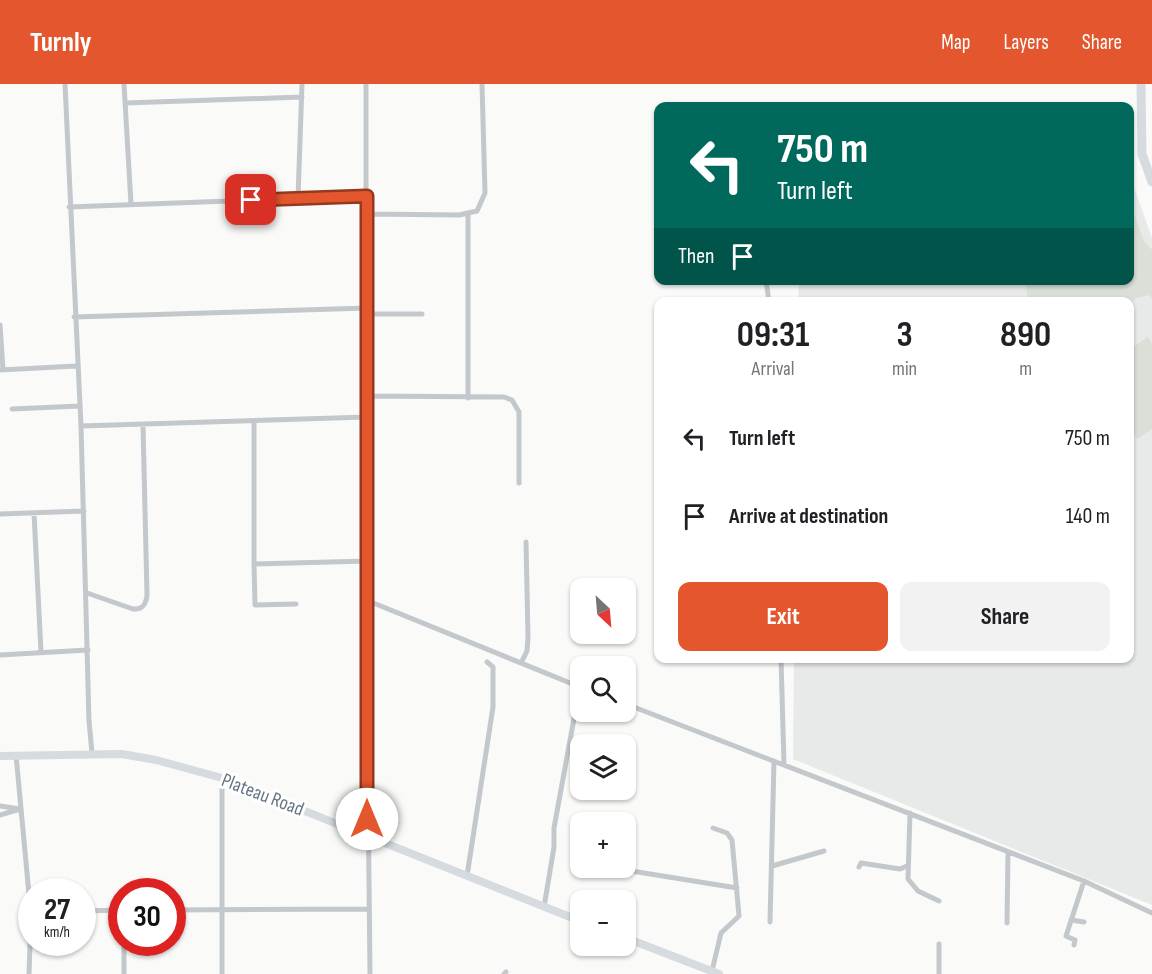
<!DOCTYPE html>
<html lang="en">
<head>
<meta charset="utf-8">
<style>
	body { margin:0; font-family:"Sofia Sans Condensed",sans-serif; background:#f2f2f2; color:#202124; height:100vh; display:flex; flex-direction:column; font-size:22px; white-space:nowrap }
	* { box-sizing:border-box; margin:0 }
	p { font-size:20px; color:#757577 }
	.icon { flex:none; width:33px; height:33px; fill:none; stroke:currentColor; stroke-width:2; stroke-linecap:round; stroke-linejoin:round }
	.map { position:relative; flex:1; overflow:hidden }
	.sheet { position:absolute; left:654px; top:213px; width:480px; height:366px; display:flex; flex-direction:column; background:#fff; border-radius:12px; box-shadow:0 2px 4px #0004 }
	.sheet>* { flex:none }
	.hud { position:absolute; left:654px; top:18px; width:480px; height:183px; border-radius:12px; box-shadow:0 2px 4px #0004; background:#00695c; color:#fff; overflow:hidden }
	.needle { width:39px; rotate:154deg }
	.tools { position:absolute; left:570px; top:494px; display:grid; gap:12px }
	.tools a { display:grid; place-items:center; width:66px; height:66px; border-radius:12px; background:#fff; box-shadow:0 2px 4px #0004; font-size:30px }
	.speed { position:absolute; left:18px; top:794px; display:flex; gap:12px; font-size:30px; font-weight:700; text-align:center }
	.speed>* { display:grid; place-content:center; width:78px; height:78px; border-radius:50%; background:#fff; box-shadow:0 2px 4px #0004; line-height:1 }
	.speed small { font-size:15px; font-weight:400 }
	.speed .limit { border:9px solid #d22; background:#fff; color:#111 }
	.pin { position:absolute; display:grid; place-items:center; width:51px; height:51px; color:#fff; margin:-26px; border-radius:12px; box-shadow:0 3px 9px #0006 }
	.me { position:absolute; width:66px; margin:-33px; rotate:0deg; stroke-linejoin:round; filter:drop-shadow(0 0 4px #0008) }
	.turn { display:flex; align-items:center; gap:21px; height:126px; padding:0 24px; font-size:27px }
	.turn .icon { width:78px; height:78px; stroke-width:2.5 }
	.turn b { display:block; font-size:42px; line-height:51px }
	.then { display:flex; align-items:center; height:57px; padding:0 24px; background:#0003; gap:12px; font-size:22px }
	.eta { display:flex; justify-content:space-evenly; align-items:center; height:102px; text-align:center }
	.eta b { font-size:36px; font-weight:700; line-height:42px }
	.action { display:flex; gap:12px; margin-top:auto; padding:12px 24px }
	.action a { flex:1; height:69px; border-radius:12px; background:#e4572e; color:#fff; font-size:24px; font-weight:700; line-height:69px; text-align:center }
	.action a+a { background:#f2f2f2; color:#202124 }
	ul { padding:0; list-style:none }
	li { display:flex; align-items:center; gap:18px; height:78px; padding:0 24px }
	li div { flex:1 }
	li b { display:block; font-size:22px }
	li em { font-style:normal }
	header { display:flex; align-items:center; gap:36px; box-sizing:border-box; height:84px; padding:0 30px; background:#e4572e; color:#fff }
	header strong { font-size:28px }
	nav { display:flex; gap:33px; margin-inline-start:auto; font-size:21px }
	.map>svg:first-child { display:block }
	.built { fill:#e8e9e9 }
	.green { fill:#dadfd7 }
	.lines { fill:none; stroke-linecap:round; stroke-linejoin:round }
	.street { stroke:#c3c8cc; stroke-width:5 }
	.secondary { stroke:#d6dbdf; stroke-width:8 }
	.highway { stroke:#d6dbdf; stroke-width:9 }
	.route-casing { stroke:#94391e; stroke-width:15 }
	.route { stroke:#e4572e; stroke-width:10 }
	.labels { text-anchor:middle; stroke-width:6; stroke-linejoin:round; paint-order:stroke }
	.street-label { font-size:20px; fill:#657683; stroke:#fff }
</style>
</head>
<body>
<header>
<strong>Turnly</strong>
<nav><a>Map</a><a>Layers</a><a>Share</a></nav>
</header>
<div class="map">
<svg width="1152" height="890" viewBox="0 0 1152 890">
	<rect width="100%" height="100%" fill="#fafaf8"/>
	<path class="built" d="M 1130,92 L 1152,154 L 1152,821 L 793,675 L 794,575 L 1130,574 L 1130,218 L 798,217 L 799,197 L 1130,196 Z"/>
	<path class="green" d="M 1130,119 L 1144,157 L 1152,166 L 1152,214 L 1149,211 L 1136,214 L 1130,221 L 1130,218 L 1018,217 L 1028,214 L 1025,197 L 1130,196 Z
		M 1148,253 L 1152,260 L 1152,345 L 1137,355 L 1130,344 L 1130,265 Z"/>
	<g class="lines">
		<path class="street" d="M 65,0 L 81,342 L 89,637 L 92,669
			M 124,0 L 131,120
			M 366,0 L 366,516 L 370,890
			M 125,19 L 302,13
			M 298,114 L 302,0
			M 69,123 L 367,112
			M 367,130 L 459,131 L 477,127 L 485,109 L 482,0
			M 766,196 L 769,218
			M 367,230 L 422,230
			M 74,233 L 367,224
			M 0,241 L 3,286
			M 0,286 L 76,282
			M 368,312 L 504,313 L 512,316 L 519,328 L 519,399
			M 468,314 L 468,130
			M 12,325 L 80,322
			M 254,337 L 254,480 L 368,477
			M 81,342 L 367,333
			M 34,429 L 41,568
			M 0,430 L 84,427
			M 254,480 L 255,521 L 296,520
			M 87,509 L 133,525 C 143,526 146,520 147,511 L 143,341
			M 366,516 L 580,603
			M 0,571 L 88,566
			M 781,574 L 784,680
			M 521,579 L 527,567 L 528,553 L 526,458
			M 626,620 L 1084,797 L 1152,829
			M 16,671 L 31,832 L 29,890
			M 222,694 L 222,890
			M 0,722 L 20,725 L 0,731
			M 910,729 L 908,795 L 918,807 L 939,817
			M 772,782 L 824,767
			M 859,783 L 861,779 L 900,785 L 907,782
			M 613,784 L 737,804
			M 467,792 L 493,623 L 493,583 L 487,578
			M 544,823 L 554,763 L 554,744 L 575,629
			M 172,826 L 369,825
			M 82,827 L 122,826
			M 1071,836 L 1084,838
			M 770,838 L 774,677
			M 1007,839 L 1008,768
			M 124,858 L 124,890
			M 939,860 L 939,890
			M 1074,861 L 1075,856 L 1066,852 L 1084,797
			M 712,887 L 721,849 L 739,832 L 732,756 L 727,749 L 713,744
			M 504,890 L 506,888"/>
		<path class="secondary" d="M 0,672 L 122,670 L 156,676 L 222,694 L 580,837
			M 626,854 L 719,890"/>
		<path class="highway" d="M 1141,0 L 1142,70 L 1152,98"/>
	</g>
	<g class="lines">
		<g class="route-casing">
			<path id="route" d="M 251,116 L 367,112 L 367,735"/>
		</g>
		<use href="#route" class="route"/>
	</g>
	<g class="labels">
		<g class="street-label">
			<text transform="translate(263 710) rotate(21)" y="7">Plateau Road</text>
		</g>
	</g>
</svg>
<div class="tools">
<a><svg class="needle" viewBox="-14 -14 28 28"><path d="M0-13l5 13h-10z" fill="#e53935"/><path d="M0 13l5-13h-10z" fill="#757577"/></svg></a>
<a><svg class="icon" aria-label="search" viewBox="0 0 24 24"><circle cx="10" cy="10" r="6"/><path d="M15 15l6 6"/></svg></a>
<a><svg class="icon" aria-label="layers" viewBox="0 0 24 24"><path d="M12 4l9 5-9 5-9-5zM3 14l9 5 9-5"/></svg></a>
<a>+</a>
<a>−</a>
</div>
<div class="speed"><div>27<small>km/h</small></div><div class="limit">30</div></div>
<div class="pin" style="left:251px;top:116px;background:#d93025"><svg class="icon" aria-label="arrive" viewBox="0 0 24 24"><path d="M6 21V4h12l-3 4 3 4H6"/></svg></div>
<svg class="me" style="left:367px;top:735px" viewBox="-20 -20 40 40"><circle r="19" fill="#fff"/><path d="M0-13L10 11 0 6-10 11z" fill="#e4572e"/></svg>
<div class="hud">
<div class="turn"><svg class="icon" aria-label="left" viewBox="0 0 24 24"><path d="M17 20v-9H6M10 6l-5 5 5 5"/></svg><div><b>750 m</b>Turn left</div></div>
<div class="then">Then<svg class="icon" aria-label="arrive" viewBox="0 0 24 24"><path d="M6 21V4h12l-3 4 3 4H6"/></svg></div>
</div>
<section class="sheet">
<div class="eta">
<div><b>09:31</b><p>Arrival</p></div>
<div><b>3</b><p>min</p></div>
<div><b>890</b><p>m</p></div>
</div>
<ul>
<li><svg class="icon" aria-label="left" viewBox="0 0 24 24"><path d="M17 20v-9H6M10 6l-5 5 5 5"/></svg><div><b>Turn left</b></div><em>750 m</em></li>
<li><svg class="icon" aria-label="arrive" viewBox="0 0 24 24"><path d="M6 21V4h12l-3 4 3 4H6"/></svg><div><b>Arrive at destination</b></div><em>140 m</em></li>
</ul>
<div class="action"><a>Exit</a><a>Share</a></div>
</section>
</div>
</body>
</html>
